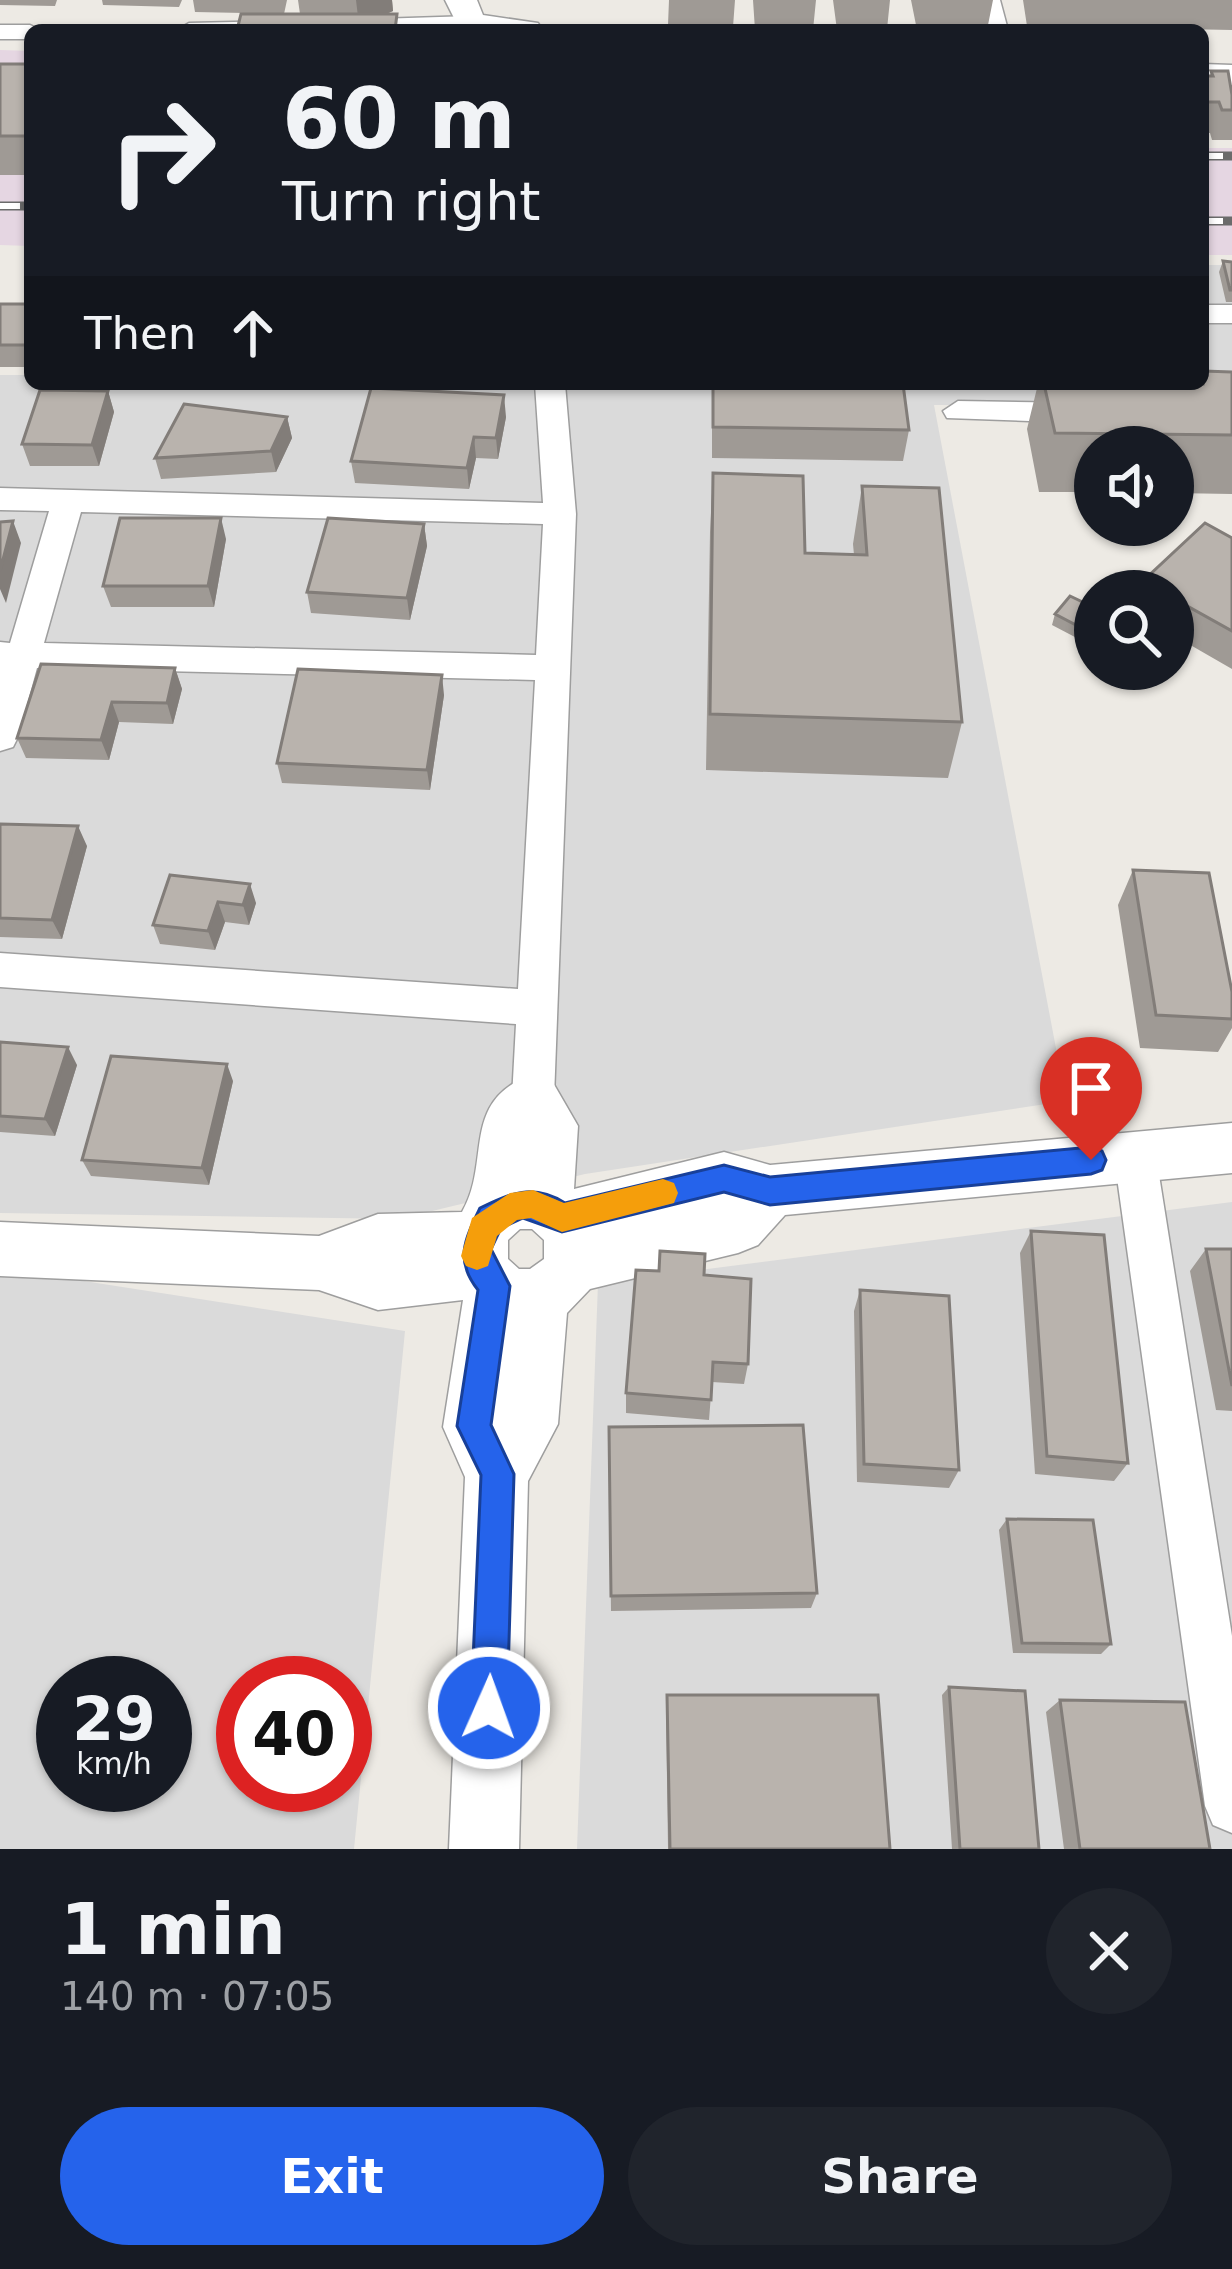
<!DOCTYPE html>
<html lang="en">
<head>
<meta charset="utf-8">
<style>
	body { margin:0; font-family:"DejaVu Sans",sans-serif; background:#20242c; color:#f1f3f6; height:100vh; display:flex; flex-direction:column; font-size:45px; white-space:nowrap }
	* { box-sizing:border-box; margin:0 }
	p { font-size:39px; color:#9ea1a6 }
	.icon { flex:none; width:66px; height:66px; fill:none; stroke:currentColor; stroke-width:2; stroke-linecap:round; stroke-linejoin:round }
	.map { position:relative; height:1849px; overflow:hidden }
	.side { display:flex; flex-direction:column; background:#171b24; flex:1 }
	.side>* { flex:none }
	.guide { position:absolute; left:24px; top:24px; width:1185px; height:366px; border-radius:18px; box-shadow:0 3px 9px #0004; background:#171b24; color:#f1f3f6; overflow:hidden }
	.tools { position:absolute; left:1074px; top:426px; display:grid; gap:24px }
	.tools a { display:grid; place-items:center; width:120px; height:120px; border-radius:50%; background:#171b24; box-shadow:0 3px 9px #0004; font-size:60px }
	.speed { position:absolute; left:36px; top:1656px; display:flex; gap:24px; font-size:60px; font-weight:700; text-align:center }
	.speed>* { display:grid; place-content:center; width:156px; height:156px; border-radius:50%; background:#171b24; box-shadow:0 3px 9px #0004; line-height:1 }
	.speed small { font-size:30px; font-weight:400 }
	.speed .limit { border:18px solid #d22; background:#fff; color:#111 }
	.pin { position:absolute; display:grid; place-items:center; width:102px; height:102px; color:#fff; margin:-123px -51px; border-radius:50% 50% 50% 0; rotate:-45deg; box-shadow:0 0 12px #0007 }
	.pin .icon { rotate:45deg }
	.me { position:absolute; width:132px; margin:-66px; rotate:2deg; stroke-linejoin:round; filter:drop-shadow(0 0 9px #0008) }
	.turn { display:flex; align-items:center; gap:42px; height:252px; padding:0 60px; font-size:54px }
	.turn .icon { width:156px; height:156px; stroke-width:2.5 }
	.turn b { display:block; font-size:84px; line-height:102px }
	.then { display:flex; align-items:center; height:114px; padding:0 60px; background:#0003; gap:24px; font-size:45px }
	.round { display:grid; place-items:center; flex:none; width:126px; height:126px; border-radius:63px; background:#20242c }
	.summary { display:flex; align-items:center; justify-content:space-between; height:204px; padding:0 60px }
	h1 { font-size:72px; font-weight:700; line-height:90px }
	.cta { display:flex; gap:24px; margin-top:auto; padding:24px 60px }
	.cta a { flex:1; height:138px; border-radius:72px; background:#2563eb; color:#fff; font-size:48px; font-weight:700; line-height:138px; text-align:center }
	.cta a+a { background:#20242c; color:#f1f3f6 }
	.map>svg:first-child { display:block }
	.residential { fill:#dadada; fill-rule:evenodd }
	.industrial { fill:#e5d6e2 }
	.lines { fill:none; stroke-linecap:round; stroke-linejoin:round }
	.minor-casing { stroke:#9e9e9e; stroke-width:3 }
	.tertiary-casing { stroke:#9e9e9e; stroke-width:3 }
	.minor { fill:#fff; fill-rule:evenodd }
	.tertiary { fill:#fff; fill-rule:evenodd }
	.rail-casing { stroke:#6b6b6b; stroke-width:9 }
	.rail { stroke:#fff; stroke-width:6; stroke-dasharray:20; stroke-linecap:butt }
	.wall { fill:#9f9a95 }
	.shaded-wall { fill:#827d79 }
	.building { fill:#b9b3ad; stroke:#827d79; stroke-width:3 }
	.route { fill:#2563eb; stroke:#184099; stroke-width:3 }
	.slow { fill:#f59e0b }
</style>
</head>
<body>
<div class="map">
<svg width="1232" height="1849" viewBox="0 0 1232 1849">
	<rect width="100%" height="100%" fill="#edeae4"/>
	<path class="residential" d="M 1203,265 L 1232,265 L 1232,406 L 934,405 L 1066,1101 L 585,1174 L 399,1219 L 0,1213 L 0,375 L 30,375 L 30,384 L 1203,384 Z
		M 1232,1202 L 1232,1849 L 577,1849 L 598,1283 Z
		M 0,1268 L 405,1331 L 354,1849 L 0,1849 ZM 63,1683 L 165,1683 L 165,1785 L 63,1785 ZM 243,1683 L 345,1683 L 345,1785 L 243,1785 Z"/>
	<path class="industrial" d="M 0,50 L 30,51 L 30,246 L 0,245 Z
		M 1203,148 L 1232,148 L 1232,255 L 1203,255 Z"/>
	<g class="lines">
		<g class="minor-casing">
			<path id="minor" d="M 976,0 L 1000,0 L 1008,30 L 984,30 Z
				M 471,16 L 480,18 L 480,28 L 333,27 L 345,20 Z
				M 286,21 L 295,23 L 297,30 L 177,30 L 189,23 Z
				M 0,25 L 30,25 L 41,30 L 30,30 L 30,39 L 0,39 Z
				M 1203,305 L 1232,305 L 1232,323 L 1203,323 Z
				M 535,384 L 565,384 L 576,514 L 554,1098 L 548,1111 L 533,1116 L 518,1111 L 512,1098 L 516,1024 L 0,987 L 0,953 L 518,989 L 535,680 L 37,668 L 18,737 L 13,747 L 0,751 L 0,642 L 10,643 L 49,511 L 0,510 L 0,488 L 543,503 ZM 81,512 L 543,524 L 536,655 L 44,643 Z
				M 958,401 L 1083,403 L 1098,413 L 1083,423 L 947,418 L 943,411 Z
				M 1135,1137 L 1150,1142 L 1156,1156 L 1232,1636 L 1232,1833 L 1213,1825 L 1205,1806 L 1114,1156 L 1120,1142 Z"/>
		</g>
		<g class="tertiary-casing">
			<path id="tertiary" d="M 445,0 L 477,0 L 483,15 L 538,23 L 543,30 L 460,30 Z
				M 1203,64 L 1232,65 L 1232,85 L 1203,84 Z
				M 533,1074 L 552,1081 L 578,1126 L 574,1189 L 724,1152 L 770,1165 L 1232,1123 L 1232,1173 L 785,1215 L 758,1245 L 738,1253 L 590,1289 L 567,1313 L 558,1424 L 528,1481 L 519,1849 L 449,1849 L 465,1477 L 443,1427 L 463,1300 L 378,1310 L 319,1290 L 0,1276 L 0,1222 L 319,1236 L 378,1214 L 462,1212 C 492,1161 459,1101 533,1074 ZM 520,1229 L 532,1229 L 544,1240 L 544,1259 L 530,1269 L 519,1269 L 508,1259 L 508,1240 Z"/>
		</g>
		<use href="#minor" class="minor"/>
		<use href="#tertiary" class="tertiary"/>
		<g class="rail-casing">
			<path id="rail" d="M 1203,156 L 1232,156
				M 0,206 L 30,206
				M 1203,221 L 1232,221"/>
		</g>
		<use href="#rail" class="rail"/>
	</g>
	<path class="wall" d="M 0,0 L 57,0 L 55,6 L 0,5 Z
		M 102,0 L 182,0 L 179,7 L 103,5 Z
		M 193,0 L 287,0 L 284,14 L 195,12 Z
		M 298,0 L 392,0 L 393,11 L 386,14 L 300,14 Z
		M 669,0 L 735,0 L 733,27 L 668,25 Z
		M 753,0 L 816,0 L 813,30 L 786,30 L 786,26 L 774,26 L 774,30 L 755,30 Z
		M 833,0 L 890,0 L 887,29 L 837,30 Z
		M 911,0 L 993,0 L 987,30 L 917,30 Z
		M 1023,0 L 1232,0 L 1232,30 L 1027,26 Z
		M 0,64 L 30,64 L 30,175 L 0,175 Z
		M 1211,71 L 1232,95 L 1232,140 L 1212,140 L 1210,133 L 1203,133 L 1203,76 L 1210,76 Z
		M 1223,261 L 1232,262 L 1232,302 L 1226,302 L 1219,272 Z
		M 0,304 L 30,304 L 30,367 L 0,367 Z
		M 1232,372 L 1232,494 L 1173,493 L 1173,447 L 1095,447 L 1095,492 L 1039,492 L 1027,429 L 1038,384 L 1203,384 Z
		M 712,384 L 909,430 L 903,461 L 712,458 Z
		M 108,391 L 114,412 L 99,466 L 30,466 L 22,444 Z
		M 287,417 L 292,438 L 276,472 L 161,479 L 155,458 Z
		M 506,417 L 498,459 L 476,458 L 469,489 L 355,483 L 351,461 Z
		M 713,473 L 805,553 L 854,555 L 853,544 L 862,486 L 962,722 L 948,778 L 706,770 L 710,532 Z
		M 424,524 L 427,546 L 410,620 L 311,613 L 307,592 Z
		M 1232,538 L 1232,669 L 1173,635 L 1173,591 L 1139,591 L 1143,581 Z
		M 226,539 L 214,607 L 111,607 L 103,586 Z
		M 1095,608 L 1095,642 L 1092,646 L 1052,625 L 1055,614 Z
		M 175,668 L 182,689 L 173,724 L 119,722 L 109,760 L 26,758 L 17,738 Z
		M 444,695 L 430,790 L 282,783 L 277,763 Z
		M 0,824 L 87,846 L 62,939 L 0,937 Z
		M 1133,870 L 1232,992 L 1232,1028 L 1218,1052 L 1140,1048 L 1118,905 Z
		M 170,875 L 256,903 L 249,925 L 225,922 L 215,950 L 160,944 L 153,925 Z
		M 0,1042 L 77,1065 L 55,1136 L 0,1132 Z
		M 233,1081 L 209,1185 L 91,1176 L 82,1160 Z
		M 1031,1231 L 1128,1463 L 1114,1481 L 1035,1474 L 1020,1253 Z
		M 1206,1249 L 1232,1249 L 1232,1411 L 1216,1410 L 1190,1271 Z
		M 704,1275 L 748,1364 L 744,1384 L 712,1382 L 709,1420 L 626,1413 L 626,1393 Z
		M 860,1290 L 959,1470 L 949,1488 L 857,1482 L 854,1311 Z
		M 609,1427 L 817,1593 L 811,1608 L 611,1611 Z
		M 1007,1519 L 1111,1644 L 1101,1654 L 1013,1653 L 999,1530 Z
		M 949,1687 L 1039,1849 L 952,1849 L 942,1695 Z
		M 667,1695 L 890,1849 L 668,1849 L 666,1707 Z
		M 1060,1700 L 1210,1849 L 1064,1849 L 1046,1712 Z"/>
	<path class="shaded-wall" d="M 356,0 L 392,0 L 393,11 L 359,25 Z
		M 108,391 L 114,412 L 99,466 L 92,445 Z
		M 504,395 L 506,417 L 498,459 L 496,438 Z
		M 287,417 L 292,438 L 276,472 L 271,451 Z
		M 474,437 L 476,458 L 469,489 L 467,468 Z
		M 221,518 L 226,539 L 214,607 L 208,586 Z
		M 13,521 L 21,543 L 6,603 L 0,589 L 0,571 Z
		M 424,524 L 427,546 L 410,620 L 407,598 Z
		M 175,668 L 182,689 L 173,724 L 167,703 Z
		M 442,675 L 444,695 L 430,790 L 427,770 Z
		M 112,702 L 119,722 L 109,760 L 101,740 Z
		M 78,826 L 87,846 L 62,939 L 52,920 Z
		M 250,884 L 256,903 L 249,925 L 243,905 Z
		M 218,902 L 225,922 L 215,950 L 208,931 Z
		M 68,1047 L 77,1065 L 55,1136 L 45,1119 Z
		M 227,1064 L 233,1081 L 209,1185 L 202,1168 Z"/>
	<path class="building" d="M 241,14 L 397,14 L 395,30 L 237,30 Z
		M 0,64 L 30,64 L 30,136 L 0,136 Z
		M 1211,71 L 1228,71 L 1232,95 L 1232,110 L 1222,110 L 1219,102 L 1203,102 L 1203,76 L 1213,76 Z
		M 1223,261 L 1232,262 L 1232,290 L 1230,290 Z
		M 0,304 L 30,304 L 30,345 L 0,345 Z
		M 1203,371 L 1232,372 L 1232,435 L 1055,433 L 1044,384 L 1203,384 Z
		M 713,384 L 903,384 L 909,430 L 713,427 Z
		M 371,388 L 504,395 L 496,438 L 474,437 L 467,468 L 351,461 Z
		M 40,390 L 108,391 L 92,445 L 22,444 Z
		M 184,404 L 287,417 L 271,451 L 155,458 Z
		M 713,473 L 803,476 L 805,553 L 867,555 L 862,486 L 939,488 L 962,722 L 710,714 Z
		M 120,518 L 221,518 L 208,586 L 103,586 Z
		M 328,518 L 424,524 L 407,598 L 307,592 Z
		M 13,521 L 0,571 L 0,522 Z
		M 1205,523 L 1232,538 L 1232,631 L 1173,598 L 1173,591 L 1161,591 L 1143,581 Z
		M 1070,596 L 1095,608 L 1095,635 L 1055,614 Z
		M 41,664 L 175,668 L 167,703 L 112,702 L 101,740 L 17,738 Z
		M 298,669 L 442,675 L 427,770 L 277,763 Z
		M 0,824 L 78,826 L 52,920 L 0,918 Z
		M 1133,870 L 1209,873 L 1232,992 L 1232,1019 L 1156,1015 Z
		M 170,875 L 250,884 L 243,905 L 218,902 L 208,931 L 153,925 Z
		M 0,1042 L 68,1047 L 45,1119 L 0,1116 Z
		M 111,1056 L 227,1064 L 202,1168 L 82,1160 Z
		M 1031,1231 L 1104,1235 L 1128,1463 L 1047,1456 Z
		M 1206,1249 L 1232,1249 L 1232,1386 Z
		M 660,1251 L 705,1254 L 704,1275 L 751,1279 L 748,1364 L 713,1362 L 711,1400 L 626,1393 L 636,1270 L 659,1271 Z
		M 860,1290 L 949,1296 L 959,1470 L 864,1464 Z
		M 803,1425 L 817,1593 L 611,1596 L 609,1427 Z
		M 1007,1519 L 1093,1520 L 1111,1644 L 1022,1643 Z
		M 949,1687 L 1025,1691 L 1039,1849 L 960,1849 Z
		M 667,1695 L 878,1695 L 890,1849 L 670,1849 Z
		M 1060,1700 L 1185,1702 L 1210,1849 L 1080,1849 Z"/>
	<path class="route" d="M 1091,1147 L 1102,1151 L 1106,1160 L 1102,1170 L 1091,1174 L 770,1205 L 724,1192 L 562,1232 L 523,1218 L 501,1228 L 491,1249 L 510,1286 L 491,1425 L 514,1474 L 507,1708 L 502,1721 L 489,1726 L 476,1721 L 471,1708 L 481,1475 L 457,1426 L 478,1290 C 454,1260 465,1239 480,1208 C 511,1193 533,1183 565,1203 L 724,1165 L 770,1177 Z"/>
	<path class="slow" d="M 663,1179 L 674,1183 L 678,1193 L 674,1203 L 562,1232 L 531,1218 L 517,1220 L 497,1236 L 488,1266 L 477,1270 L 466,1266 L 461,1256 L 472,1218 L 510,1193 L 533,1190 L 564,1203 Z"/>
</svg>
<div class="tools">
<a><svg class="icon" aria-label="sound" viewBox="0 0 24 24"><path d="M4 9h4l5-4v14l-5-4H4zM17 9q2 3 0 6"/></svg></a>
<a><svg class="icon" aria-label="search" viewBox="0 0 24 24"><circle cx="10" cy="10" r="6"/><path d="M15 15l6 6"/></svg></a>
</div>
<div class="speed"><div>29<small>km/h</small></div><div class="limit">40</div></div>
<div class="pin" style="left:1091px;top:1160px;background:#d93025"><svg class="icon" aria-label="arrive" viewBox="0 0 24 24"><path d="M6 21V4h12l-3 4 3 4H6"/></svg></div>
<svg class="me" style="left:489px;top:1708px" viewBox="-20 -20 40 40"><circle r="17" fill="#2563eb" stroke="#fff" stroke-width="3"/><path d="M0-11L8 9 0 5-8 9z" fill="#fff"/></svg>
<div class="guide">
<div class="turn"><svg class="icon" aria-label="right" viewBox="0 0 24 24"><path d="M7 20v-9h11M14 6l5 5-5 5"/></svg><div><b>60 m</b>Turn right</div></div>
<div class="then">Then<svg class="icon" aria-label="ahead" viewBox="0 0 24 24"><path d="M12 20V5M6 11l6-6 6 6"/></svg></div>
</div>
</div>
<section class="side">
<div class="summary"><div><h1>1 min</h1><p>140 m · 07:05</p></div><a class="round"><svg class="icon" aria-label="close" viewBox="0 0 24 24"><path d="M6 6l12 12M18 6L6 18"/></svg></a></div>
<div class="cta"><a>Exit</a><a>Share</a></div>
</section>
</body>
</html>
